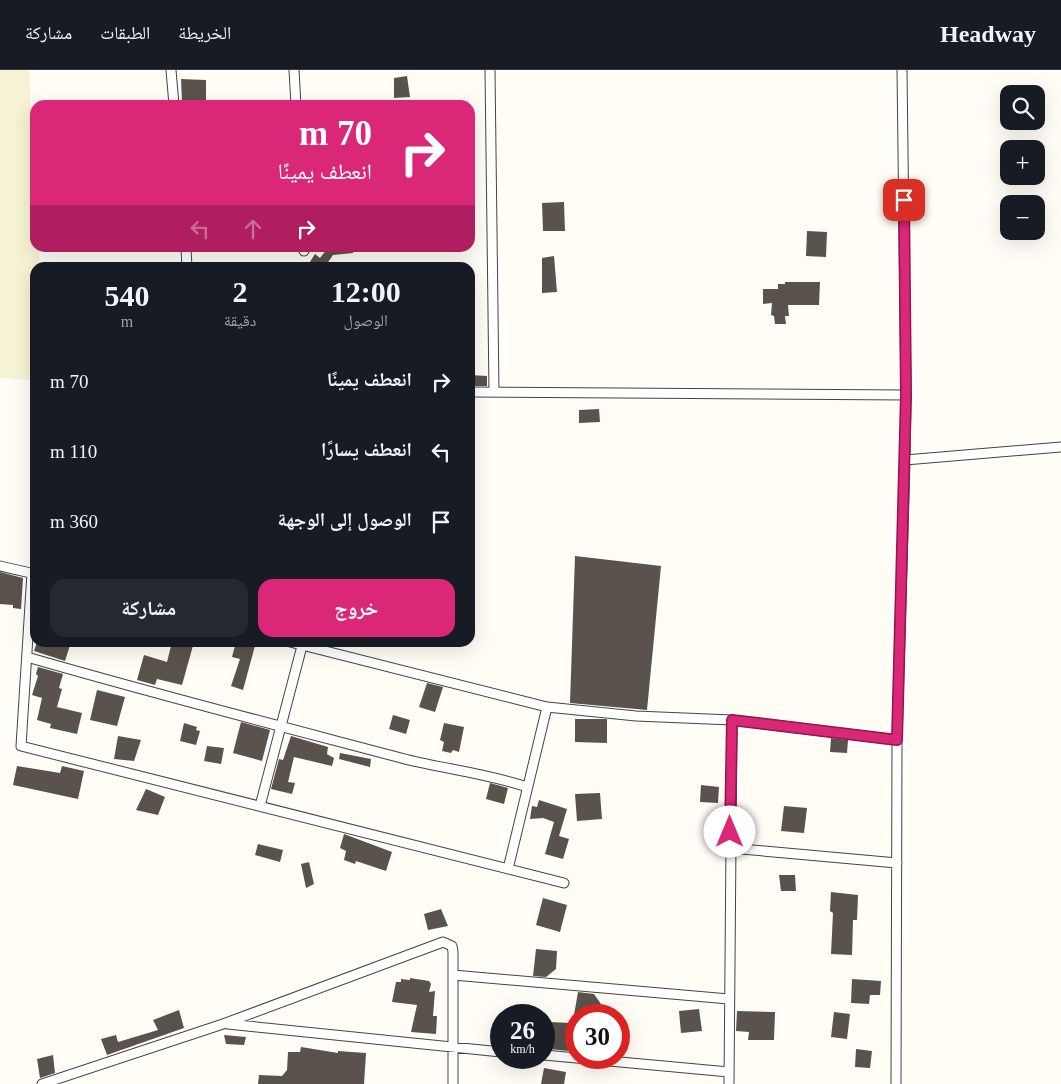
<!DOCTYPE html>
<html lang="ar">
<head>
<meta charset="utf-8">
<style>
	body { margin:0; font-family:"Times New Roman","Noto Naskh Arabic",serif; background:#242831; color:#f1f3f6; direction:rtl; height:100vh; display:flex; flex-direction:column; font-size:19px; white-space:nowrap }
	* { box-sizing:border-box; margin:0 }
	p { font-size:16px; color:#9ea1a6 }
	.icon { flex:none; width:28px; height:28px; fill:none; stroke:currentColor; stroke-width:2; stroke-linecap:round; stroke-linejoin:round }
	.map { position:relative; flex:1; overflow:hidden; direction:ltr }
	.drawer { position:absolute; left:30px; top:192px; width:445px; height:385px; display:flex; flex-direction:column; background:#171b24; border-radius:15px; box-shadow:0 5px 20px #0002; direction:rtl }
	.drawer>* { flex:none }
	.banner { position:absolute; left:30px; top:30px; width:445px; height:152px; border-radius:15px; box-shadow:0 5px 20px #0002; direction:rtl; background:#db2777; color:#fff; overflow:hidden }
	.fabs { position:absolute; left:1000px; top:15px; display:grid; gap:10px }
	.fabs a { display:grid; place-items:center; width:45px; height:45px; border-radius:10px; background:#171b24; box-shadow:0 5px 20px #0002; font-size:25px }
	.speed { position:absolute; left:490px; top:934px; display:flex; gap:10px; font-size:25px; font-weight:700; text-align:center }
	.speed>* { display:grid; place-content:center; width:65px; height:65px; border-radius:50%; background:#171b24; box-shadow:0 5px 20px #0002; line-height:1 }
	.speed small { font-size:12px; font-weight:400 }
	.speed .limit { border:8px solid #d22; background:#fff; color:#111 }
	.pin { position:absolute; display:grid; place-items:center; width:42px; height:42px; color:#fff; margin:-21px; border-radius:10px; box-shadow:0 2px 8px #0006 }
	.me { position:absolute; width:55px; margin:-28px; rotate:0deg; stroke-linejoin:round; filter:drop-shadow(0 0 4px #0008) }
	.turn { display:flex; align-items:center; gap:18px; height:105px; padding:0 20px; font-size:22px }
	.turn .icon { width:65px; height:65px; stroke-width:2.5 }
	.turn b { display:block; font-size:35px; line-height:42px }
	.lanes { display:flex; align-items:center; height:48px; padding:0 20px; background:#0003; justify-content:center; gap:25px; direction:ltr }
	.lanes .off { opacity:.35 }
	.eta { display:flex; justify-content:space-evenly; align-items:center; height:85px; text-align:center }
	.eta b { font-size:30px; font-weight:800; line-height:35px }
	.action { display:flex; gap:10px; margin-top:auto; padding:10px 20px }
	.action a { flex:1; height:58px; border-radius:15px; background:#db2777; color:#fff; font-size:20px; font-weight:800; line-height:58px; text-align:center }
	.action a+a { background:#242831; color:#f1f3f6 }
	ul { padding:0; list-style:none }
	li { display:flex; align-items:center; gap:15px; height:70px; padding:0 20px }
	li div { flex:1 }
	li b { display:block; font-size:19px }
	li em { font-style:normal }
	header { display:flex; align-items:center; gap:30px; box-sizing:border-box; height:70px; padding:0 25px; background:#171b24; border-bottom:1px solid #363941 }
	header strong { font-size:24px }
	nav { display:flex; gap:28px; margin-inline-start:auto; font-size:18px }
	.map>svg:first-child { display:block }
	.farmland { fill:#f6f3d4 }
	.building { fill:#5a524d }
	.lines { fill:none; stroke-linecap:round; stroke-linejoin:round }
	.street-casing { stroke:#444; stroke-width:11 }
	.street { stroke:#fff; stroke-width:9 }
	.route-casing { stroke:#8e194d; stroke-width:12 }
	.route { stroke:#db2777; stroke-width:9 }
</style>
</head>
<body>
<header>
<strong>Headway</strong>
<nav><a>الخريطة</a><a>الطبقات</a><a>مشاركة</a></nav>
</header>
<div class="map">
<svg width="1061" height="1014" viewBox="0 0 1061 1014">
	<rect width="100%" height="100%" fill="#fffdf5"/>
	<path class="farmland" d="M 0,0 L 29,0 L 35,121 L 35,178 L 39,178 L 40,197 L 35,198 L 35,310 L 0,308 Z"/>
	<path class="building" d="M 407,6 L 410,27 L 394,28 L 394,8 Z
		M 181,9 L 206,10 L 206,32 L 182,32 Z
		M 564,132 L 565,161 L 543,161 L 542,133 Z
		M 807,161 L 827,162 L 826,187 L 806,186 Z
		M 328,178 L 353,178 L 353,183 L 333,185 L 324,198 L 306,198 L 315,184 L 320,188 Z
		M 554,186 L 557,222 L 542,223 L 542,188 Z
		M 785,212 L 820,212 L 819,235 L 788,235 L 789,246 L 785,246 L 786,254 L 775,254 L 774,246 L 771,245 L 772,233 L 763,234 L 763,219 L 778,219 L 778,214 L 785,214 Z
		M 470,305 L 487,306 L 487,316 L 470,316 Z
		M 599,339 L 600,352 L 579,353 L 579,340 Z
		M 575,486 L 661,496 L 647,640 L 570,633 Z
		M 0,502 L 23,508 L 21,539 L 13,538 L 13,535 L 0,534 Z
		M 37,572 L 71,572 L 65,591 L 34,581 Z
		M 172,572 L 194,572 L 182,615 L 157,609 L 155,615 L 137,610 L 144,585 L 167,592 Z
		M 236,572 L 256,572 L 243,620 L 231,616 L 240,589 L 232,587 Z
		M 38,597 L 63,604 L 59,618 L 62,619 L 57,637 L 82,643 L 77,664 L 50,658 L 51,654 L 37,650 L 42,628 L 32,625 L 38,606 L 36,604 Z
		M 427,613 L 443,617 L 435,642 L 419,637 Z
		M 97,620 L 125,627 L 117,656 L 90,650 Z
		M 393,645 L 410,650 L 406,664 L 389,659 Z
		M 575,649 L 607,649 L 607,673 L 575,672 Z
		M 241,652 L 270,660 L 262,691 L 233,683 Z
		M 184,653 L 197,657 L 196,660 L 200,661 L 196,675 L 180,671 Z
		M 444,653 L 464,657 L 459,682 L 453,680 L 451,683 L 442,681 L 444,672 L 440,670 Z
		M 118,666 L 141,670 L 134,691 L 114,689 Z
		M 291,666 L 328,677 L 327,684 L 334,688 L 332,696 L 294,687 L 288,712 L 295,713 L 292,724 L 271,719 L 279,689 L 283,690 Z
		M 831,668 L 848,670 L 847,683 L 830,682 Z
		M 207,676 L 224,678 L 221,694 L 204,691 Z
		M 340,683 L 371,689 L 370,697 L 339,689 Z
		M 17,696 L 60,703 L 62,696 L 84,701 L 78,729 L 13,715 Z
		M 490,713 L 508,718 L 504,734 L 486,729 Z
		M 701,715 L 719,717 L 718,733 L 700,732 Z
		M 146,719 L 165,727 L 158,745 L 136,740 Z
		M 600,723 L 602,749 L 577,751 L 575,724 Z
		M 539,730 L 567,739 L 559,766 L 569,769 L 563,789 L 545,784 L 554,752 L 543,748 L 530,749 L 532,736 L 537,737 Z
		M 784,736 L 807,738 L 804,763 L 781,761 Z
		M 344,764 L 392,782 L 386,801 L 356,791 L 355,794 L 344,790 L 346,781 L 340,778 Z
		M 258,774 L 283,780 L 280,792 L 255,785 Z
		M 309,792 L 314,814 L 306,818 L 301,794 Z
		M 779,805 L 795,805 L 796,821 L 781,821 Z
		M 831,822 L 858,825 L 857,850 L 853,850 L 852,885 L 831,884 L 833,843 L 830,841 Z
		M 543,828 L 567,835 L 560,862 L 536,855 Z
		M 441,839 L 448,856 L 428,860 L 424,844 Z
		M 536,879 L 557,881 L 556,899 L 546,907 L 533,906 Z
		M 410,908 L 429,911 L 431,914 L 429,922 L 435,921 L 433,946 L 437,946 L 436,964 L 411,962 L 417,935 L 392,932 L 396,912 L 401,912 L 401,909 L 410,910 Z
		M 852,909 L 881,911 L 880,925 L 870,925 L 869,934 L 851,933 Z
		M 578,922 L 594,924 L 601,934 L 599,945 L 574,945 Z
		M 699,939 L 702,961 L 681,963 L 679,941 Z
		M 179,940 L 184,958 L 107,985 L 101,969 L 116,965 L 118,972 L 158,960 L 153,950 Z
		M 737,941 L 775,942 L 774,970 L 748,970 L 749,962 L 736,961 Z
		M 834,942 L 850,944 L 847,969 L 831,967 Z
		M 550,952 L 570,953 L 569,981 L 549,979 Z
		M 224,965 L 246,967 L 244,975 L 226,974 Z
		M 301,977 L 338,983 L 338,981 L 366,983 L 364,1014 L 258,1014 L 259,1005 L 282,1006 L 287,1000 L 288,982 L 300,982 Z
		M 856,979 L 872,981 L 870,998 L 855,997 Z
		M 53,985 L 55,1003 L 40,1008 L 37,989 Z
		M 544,998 L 566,1002 L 564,1014 L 541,1014 Z"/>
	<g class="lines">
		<g class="street-casing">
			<path id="street" d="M 171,0 L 174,35
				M 294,0 L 296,35
				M 490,0 L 494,322
				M 902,0 L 906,325 L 905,390 L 1061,377
				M 186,178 L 187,198
				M 304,178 L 304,181
				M 470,322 L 906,325
				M 0,496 L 35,504
				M 32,503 L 21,676 L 564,813
				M 290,572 L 547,637 L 636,646 L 732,650 L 897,670
				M 27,587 C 151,623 276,655 401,688 C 443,699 486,703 527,717
				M 260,736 L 302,576
				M 730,778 L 897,793
				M 508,799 L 547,637
				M 453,905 L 729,929
				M 228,954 L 501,982
				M 544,985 L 729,1002
				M 42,1014 L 223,954 L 443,872 L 452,876 L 453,882 L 453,1014
				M 729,1014 L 732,650
				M 896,1014 L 897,670 L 905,390"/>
		</g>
		<use href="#street" class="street"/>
	</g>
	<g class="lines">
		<g class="route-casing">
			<path id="route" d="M 730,762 L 732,650 L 897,670 L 906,325 L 904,130"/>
		</g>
		<use href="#route" class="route"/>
	</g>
</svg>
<div class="fabs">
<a><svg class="icon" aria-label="search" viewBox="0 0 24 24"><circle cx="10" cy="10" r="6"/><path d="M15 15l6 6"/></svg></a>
<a>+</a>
<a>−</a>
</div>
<div class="speed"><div>26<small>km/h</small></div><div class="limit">30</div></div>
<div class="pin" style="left:904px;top:130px;background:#d93025"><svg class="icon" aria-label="arrive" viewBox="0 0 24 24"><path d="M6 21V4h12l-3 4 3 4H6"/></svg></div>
<svg class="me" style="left:730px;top:762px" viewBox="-20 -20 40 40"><circle r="19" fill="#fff"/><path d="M0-13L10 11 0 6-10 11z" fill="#db2777"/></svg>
<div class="banner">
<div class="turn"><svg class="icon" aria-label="right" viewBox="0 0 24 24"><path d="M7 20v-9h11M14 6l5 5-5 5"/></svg><div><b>70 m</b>انعطف يمينًا</div></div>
<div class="lanes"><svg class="icon off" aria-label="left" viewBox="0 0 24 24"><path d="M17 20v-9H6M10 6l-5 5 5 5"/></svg><svg class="icon off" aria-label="ahead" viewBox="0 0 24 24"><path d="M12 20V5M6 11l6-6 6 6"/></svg><svg class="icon" aria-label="right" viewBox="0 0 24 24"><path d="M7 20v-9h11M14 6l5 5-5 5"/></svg></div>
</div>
<section class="drawer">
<div class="eta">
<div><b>12:00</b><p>الوصول</p></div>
<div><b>2</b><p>دقيقة</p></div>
<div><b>540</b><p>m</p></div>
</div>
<ul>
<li><svg class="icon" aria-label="right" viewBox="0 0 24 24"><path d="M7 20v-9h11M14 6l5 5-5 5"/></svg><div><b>انعطف يمينًا</b></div><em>70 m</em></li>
<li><svg class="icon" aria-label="left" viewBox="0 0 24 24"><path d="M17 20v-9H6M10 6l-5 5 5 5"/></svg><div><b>انعطف يسارًا</b></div><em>110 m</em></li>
<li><svg class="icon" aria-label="arrive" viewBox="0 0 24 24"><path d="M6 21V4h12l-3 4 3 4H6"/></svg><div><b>الوصول إلى الوجهة</b></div><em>360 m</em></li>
</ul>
<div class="action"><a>خروج</a><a>مشاركة</a></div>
</section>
</div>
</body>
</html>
